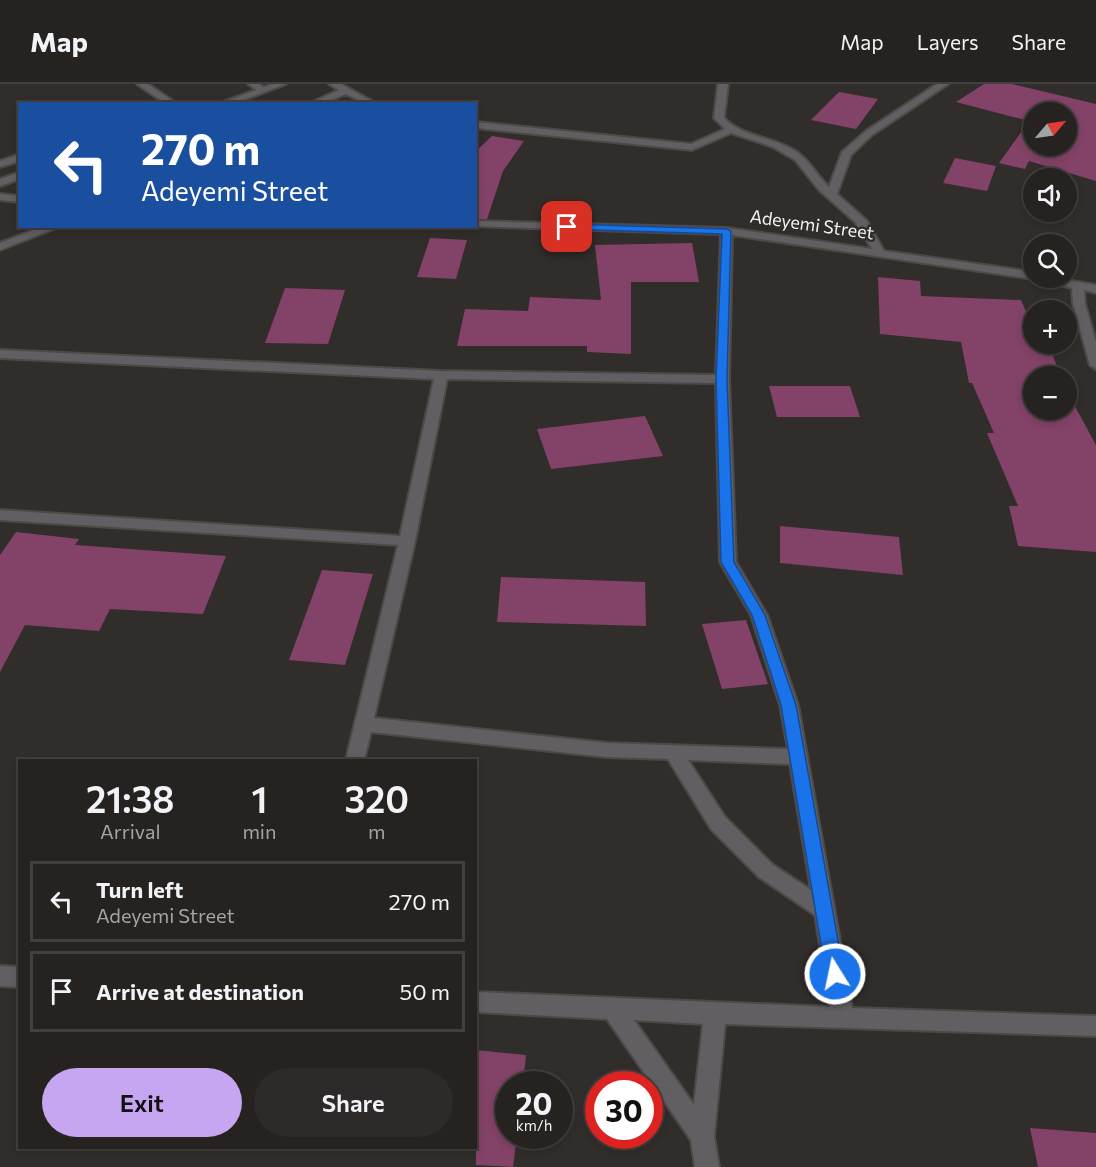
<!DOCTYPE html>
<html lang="en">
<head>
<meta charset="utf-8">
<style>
	body { margin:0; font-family:Commissioner,sans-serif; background:#2d2a29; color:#f1f3f6; height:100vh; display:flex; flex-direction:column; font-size:22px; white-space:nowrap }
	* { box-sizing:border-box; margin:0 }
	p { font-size:20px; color:#a3a4a5 }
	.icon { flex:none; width:33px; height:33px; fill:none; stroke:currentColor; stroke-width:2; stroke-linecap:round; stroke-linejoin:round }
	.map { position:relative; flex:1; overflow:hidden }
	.details { position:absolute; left:18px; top:675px; width:459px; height:390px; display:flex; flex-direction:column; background:#252220; border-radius:0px; box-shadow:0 3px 9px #0003,0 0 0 2px #423f3e }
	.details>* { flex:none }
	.hud { position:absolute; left:18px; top:18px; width:459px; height:126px; border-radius:0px; box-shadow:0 3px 9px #0003,0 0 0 2px #423f3e; background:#1a4fa0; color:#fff; overflow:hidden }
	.needle { width:39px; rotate:61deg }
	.controls { position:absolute; left:1023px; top:18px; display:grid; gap:12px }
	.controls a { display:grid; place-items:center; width:54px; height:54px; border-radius:50%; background:#252220; box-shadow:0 3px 9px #0003,0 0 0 2px #423f3e; font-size:30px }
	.speed { position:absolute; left:495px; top:987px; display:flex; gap:12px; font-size:30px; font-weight:700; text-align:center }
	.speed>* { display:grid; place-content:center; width:78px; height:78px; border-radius:50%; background:#252220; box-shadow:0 3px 9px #0003,0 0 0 2px #423f3e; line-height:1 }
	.speed small { font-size:15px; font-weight:400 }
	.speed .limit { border:9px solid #d22; background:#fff; color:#111 }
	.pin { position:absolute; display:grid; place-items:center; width:51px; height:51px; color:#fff; margin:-26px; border-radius:12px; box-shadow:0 3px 9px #0006 }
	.me { position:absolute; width:66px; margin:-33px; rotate:350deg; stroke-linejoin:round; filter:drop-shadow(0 0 4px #0008) }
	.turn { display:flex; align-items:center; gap:21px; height:126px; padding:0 24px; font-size:27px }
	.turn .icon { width:78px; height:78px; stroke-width:2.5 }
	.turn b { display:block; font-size:42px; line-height:51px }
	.eta { display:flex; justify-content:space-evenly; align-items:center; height:102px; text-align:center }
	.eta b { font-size:36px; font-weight:600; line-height:42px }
	.primary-button { display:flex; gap:12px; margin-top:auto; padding:12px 24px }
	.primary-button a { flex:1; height:69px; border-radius:36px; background:#c6a6f0; color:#111; font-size:24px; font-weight:600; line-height:69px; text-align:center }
	.primary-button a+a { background:#2d2a29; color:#f1f3f6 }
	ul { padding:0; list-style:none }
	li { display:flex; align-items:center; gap:18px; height:81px; margin:0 12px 9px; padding:0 12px; border:3px solid #423f3e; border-radius:0px }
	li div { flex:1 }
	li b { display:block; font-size:22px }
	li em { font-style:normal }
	header { display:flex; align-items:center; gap:36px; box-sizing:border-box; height:84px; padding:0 30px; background:#252220; border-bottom:2px solid #423f3e }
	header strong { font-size:28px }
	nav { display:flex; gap:33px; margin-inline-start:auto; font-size:21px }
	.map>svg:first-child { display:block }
	.building { fill:#834267; fill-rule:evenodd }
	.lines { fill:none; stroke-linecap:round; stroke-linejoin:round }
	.minor-casing { stroke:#4c4947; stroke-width:4 }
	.tertiary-casing { stroke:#4c4947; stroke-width:4 }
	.minor { fill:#615f61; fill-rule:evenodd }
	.tertiary { fill:#615f61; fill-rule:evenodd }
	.route { fill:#1a73e8; stroke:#114b97; stroke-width:1.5 }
	.labels { text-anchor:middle; stroke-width:5; stroke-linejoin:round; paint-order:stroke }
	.far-street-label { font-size:18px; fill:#f4f2f1; stroke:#312d2b }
</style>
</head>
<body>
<header>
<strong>Map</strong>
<nav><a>Map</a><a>Layers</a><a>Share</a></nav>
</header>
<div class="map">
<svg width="1096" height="1083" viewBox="0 0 1096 1083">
	<rect width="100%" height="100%" fill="#312d2b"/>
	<path class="building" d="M 984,0 L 1012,0 L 1096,20 L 1096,97 L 1029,77 L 1025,85 L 999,79 L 1029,37 L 956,18 ZM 1034,28 L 1066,28 L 1066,62 L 1034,62 Z
		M 839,8 L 878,15 L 856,45 L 811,36 Z
		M 492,52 L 524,57 L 503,87 L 487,135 L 476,135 L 476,67 Z
		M 955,74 L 996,82 L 987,107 L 943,99 Z
		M 430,154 L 467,156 L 456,195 L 417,193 Z
		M 692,159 L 699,198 L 631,198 L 631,270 L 587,268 L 587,262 L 457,262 L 465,225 L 528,227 L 530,213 L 601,216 L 595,161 Z
		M 878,193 L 920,197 L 921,212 L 1021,216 L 1034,246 L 1034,260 L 1048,260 L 1061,292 L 1034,292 L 1034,326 L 1066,326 L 1066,306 L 1096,361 L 1096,468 L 1018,462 L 1009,422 L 1018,422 L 987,349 L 994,349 L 972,299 L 969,299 L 961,258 L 880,250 Z
		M 285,204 L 345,206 L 328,260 L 265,259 Z
		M 769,302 L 850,302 L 860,333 L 777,333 Z
		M 645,332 L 663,372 L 551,385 L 537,345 Z
		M 780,442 L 899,453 L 903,491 L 780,479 Z
		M 16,448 L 79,455 L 75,461 L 226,472 L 203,530 L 110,525 L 99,547 L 25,541 L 0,588 L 0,471 Z
		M 322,486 L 373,490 L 345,581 L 289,576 Z
		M 501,493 L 645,498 L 646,542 L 497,538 Z
		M 746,536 L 768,600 L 722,605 L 702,540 Z
		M 476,966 L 526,971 L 523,1000 L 508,1000 L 508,1052 L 517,1052 L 513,1083 L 476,1081 Z
		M 1030,1044 L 1096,1049 L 1096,1083 L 1038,1083 Z"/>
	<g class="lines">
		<g class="minor-casing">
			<path id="minor" d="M 137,0 L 148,0 L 177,20 L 166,20 Z
				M 248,0 L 259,0 L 267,6 L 259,8 Z
				M 329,0 L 341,0 L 377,20 L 365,20 L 346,10 L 322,20 L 308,20 L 339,6 Z
				M 718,0 L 728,0 L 724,34 C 743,54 774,52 797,68 C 810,77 817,92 829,103 L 842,68 L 866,47 L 937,0 L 948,0 L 872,51 L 851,71 L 837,110 L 867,137 L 884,167 L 1034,188 L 1034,194 L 1055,194 L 1096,201 L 1096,209 L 1084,206 L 1085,220 L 1096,258 L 1096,285 L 1090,281 L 1073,220 L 1072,204 L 1034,195 L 732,151 L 729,295 L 736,478 L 767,531 L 798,621 L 852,924 L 1096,932 L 1096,952 L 725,940 L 714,1052 L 719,1083 L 695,1083 L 691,1056 L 607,935 L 476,928 L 476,908 L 830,923 L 815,831 L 759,793 L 711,745 L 668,675 L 607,673 L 371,648 L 364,676 L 346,676 L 398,461 L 0,436 L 0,426 L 400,452 L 434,295 L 0,274 L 0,266 L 441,287 L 716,291 L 721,150 L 473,142 L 476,142 L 476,137 L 727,144 L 872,165 L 855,138 L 819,106 L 795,76 L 773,63 L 731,49 L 692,66 L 476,44 L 476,38 L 691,60 L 725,45 L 714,34 ZM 447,295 L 716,299 L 720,478 L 751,531 L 780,621 L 788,665 L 607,659 L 374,634 L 415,457 ZM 688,676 L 790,680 L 811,806 L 773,781 L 725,733 ZM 634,936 L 703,940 L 694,1021 Z
				M 20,70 L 20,77 L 0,83 L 0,77 Z
				M 0,110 L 20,112 L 20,118 L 0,116 Z
				M 44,142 L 61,142 L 0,166 L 0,159 Z
				M 0,882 L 20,883 L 20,903 L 0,902 Z"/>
		</g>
		<g class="tertiary-casing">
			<path id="tertiary" d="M 272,0 L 286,0 L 233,20 L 218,20 Z
				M 20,88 L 20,95 L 0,102 L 0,95 Z"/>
		</g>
		<use href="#minor" class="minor"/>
		<use href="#tertiary" class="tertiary"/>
	</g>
	<path class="route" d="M 567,140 L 727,145 L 731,147 L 727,295 L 734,478 L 765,531 L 796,621 L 844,890 L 841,895 L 835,898 L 829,895 L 826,890 L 781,621 L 752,531 L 721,478 L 716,295 L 722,150 L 564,145 L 562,143 Z"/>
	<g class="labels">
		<g class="far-street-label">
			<text transform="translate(812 141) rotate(8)" y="6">Adeyemi Street</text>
		</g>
	</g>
</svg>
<div class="controls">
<a><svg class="needle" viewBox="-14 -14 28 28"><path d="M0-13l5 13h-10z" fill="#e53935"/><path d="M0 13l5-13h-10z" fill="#a3a4a5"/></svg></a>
<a><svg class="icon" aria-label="sound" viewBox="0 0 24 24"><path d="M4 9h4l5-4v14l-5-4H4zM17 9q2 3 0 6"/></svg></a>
<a><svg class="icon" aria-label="search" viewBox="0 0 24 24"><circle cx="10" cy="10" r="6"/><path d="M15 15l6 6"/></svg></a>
<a>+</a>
<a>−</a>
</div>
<div class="speed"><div>20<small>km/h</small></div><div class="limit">30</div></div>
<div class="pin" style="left:567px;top:143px;background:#d93025"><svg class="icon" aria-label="arrive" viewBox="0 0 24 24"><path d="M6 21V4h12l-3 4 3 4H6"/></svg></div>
<svg class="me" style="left:835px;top:890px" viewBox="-20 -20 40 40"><circle r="17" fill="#1a73e8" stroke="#fff" stroke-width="3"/><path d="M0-11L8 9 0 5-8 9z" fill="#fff"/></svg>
<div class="hud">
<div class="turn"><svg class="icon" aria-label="left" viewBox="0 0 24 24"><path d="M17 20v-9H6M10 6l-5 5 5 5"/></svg><div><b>270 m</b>Adeyemi Street</div></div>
</div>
<section class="details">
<div class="eta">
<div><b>21:38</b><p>Arrival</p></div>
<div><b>1</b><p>min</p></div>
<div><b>320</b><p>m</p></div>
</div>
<ul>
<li><svg class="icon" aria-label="left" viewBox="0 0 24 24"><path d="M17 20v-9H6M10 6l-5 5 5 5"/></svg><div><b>Turn left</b><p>Adeyemi Street</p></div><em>270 m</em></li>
<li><svg class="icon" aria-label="arrive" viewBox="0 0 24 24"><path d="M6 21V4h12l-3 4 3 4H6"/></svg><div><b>Arrive at destination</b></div><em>50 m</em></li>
</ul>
<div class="primary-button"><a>Exit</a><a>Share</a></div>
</section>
</div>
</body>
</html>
